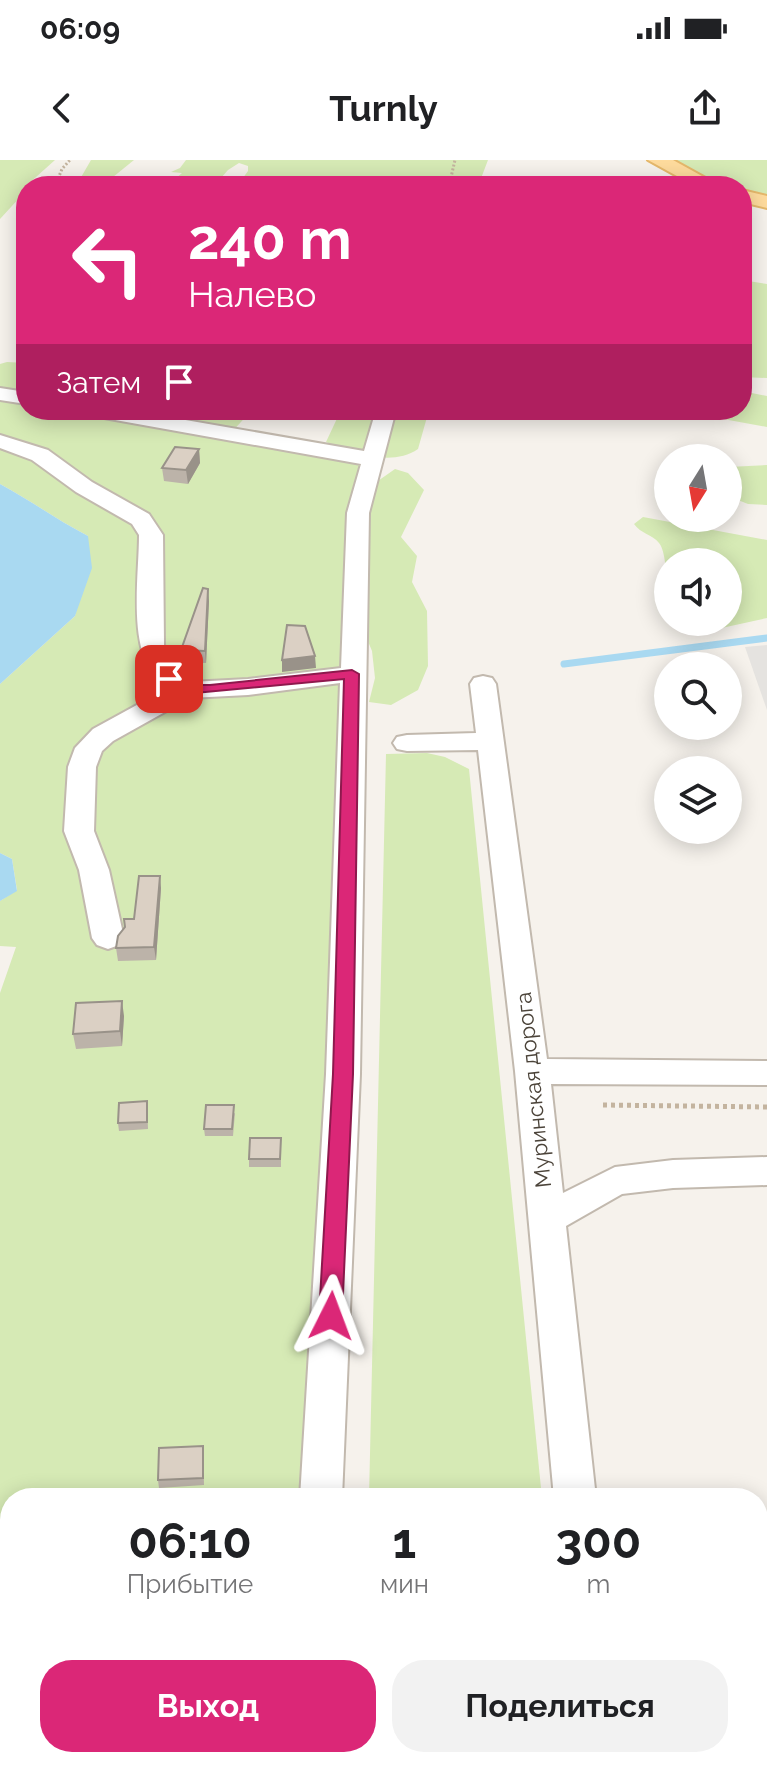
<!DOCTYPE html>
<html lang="ru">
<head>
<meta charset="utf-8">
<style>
	body { margin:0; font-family:Raleway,sans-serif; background:#f2f2f2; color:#202124; height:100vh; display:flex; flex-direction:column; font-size:30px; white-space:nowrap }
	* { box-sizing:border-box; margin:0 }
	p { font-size:26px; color:#757577 }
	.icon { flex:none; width:44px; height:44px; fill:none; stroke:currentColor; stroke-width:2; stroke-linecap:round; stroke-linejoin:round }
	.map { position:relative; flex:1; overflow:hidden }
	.drawer { position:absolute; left:0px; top:1328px; width:768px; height:280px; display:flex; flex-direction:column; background:#fff; border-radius:32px 32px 0 0; box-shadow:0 4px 20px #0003 }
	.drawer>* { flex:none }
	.banner { position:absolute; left:16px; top:16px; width:736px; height:244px; border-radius:32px; box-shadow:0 4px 20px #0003; background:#db2777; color:#fff; overflow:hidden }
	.needle { width:52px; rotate:191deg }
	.controls { position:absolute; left:654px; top:284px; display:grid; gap:16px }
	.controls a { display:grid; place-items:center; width:88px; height:88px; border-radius:50%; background:#fff; box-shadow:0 4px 20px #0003; font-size:40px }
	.pin { position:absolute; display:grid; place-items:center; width:68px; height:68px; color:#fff; margin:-34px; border-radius:16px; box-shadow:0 4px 12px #0006 }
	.me { position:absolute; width:88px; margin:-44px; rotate:3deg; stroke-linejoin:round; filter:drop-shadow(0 0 6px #0008) }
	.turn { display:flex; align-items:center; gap:28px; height:168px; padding:0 40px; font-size:36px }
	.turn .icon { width:104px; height:104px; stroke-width:2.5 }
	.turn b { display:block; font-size:56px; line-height:68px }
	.then { display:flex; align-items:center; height:76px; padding:0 40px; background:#0003; gap:16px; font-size:30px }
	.eta { display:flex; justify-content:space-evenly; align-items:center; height:136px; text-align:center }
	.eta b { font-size:48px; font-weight:700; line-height:56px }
	.cta { display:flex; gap:16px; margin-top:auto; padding:16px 40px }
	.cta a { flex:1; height:92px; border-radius:32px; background:#db2777; color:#fff; font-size:32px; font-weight:700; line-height:92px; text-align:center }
	.cta a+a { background:#f2f2f2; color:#202124 }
	.status { display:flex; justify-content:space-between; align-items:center; height:56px; padding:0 40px; background:#fff; direction:ltr }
	.status svg { height:22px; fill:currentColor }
	header { display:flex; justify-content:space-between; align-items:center; height:104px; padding:0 40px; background:#fff; font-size:36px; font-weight:700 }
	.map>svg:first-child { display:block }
	.green { fill:#d6eab5 }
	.parking { fill:#e5e3e0 }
	.water { fill:#a9d9f1 }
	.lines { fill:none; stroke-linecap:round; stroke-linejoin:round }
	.stream { stroke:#a9d9f1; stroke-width:7 }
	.minor-casing { stroke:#c2b9ae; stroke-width:4 }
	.major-casing { stroke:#e5b86b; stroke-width:4 }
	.path-far1 { stroke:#c4b49f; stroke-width:3; stroke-dasharray:2 2; stroke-linecap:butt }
	.path { stroke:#c4b49f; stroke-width:5; stroke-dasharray:4 4; stroke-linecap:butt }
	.minor { fill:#fff; fill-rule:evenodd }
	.major { fill:#fedb9d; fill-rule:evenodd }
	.wall { fill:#bcb3a9 }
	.shaded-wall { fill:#999289 }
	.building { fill:#dbd0c4; stroke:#999289; stroke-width:2 }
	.route { fill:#db2777; stroke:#8e194d; stroke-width:2 }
	.labels { text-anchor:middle; stroke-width:6; stroke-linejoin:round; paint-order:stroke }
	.street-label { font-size:22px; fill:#4b4339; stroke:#fff }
</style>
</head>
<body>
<div class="status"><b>06:09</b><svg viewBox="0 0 49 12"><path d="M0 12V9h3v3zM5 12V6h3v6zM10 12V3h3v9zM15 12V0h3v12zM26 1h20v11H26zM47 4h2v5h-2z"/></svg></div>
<header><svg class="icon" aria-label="back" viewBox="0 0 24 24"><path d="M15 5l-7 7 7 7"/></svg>Turnly<svg class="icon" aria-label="share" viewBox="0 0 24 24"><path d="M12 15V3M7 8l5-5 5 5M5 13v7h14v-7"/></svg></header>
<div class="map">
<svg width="767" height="1608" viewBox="0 0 767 1608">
	<rect width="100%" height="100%" fill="#f6f2ec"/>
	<path class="green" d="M 0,0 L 55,0 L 26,26 L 23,34 L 0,59 Z
		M 91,0 L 134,0 L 102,26 L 76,26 Z
		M 186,0 L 488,0 L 480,21 L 482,26 L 379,26 L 359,22 L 356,26 L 237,26 L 248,11 L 248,6 L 239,3 L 228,10 L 214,26 L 167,26 L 182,13 L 171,12 L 180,8 Z
		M 666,0 L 767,0 L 767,40 L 742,33 L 742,26 L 718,26 Z
		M 742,120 L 767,124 L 767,218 L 742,217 Z
		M 7,202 L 26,203 L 26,233 L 0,228 L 0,204 Z
		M 742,231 L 767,236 L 767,267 L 674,250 L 742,250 Z
		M 0,233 L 26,239 L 26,250 L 83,250 L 141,262 L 151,250 L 252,250 L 229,275 L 364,302 L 324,1338 L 10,1338 L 10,1598 L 317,1598 L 317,1608 L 0,1608 L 0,833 L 16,787 L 0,786 L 0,741 L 17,730 L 12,699 L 0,693 L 0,524 L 75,456 L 88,376 C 57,360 30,340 0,324 Z
		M 341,250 L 429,250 L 418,289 C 392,307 353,293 326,282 Z
		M 767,305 L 767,345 L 748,344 L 728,336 L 728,307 Z
		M 395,309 L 408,313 L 424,330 L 401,377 L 417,396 L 412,422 L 427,451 L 428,506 L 418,530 L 391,545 L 369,542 L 375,518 L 372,491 L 362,467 L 364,354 L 375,323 Z
		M 643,357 L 767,380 L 767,458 L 717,469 L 676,469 L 670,462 L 728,462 L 728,402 L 668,402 L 668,454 C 667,439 668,393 659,383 C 652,374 641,374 634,364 Z
		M 427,593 L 445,597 L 469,609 L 542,1338 L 369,1338 L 386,594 Z
		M 363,1598 L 568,1598 L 569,1608 L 363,1608 Z"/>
	<path class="parking" d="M 767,485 L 767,550 L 745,487 Z"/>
	<path class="water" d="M 0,324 C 30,340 57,360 88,376 L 92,408 L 75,456 L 0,524 Z
		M 0,693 L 12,699 L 17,731 L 0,741 Z"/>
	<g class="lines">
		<path class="stream" d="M 564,504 L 767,478"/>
		<g class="minor-casing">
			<path id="minor" d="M 0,228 L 26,232 L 26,244 L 0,240 Z
				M 83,250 L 128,250 L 364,291 L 376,250 L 396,250 L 369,353 L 360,914 L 342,1338 L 300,1338 L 326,914 L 340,523 L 248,535 L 190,538 L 113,581 L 102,591 L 96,607 L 94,671 L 109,710 L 124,778 L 119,785 L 108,789 L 97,785 L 92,778 L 79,710 L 64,671 L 68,607 L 75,588 L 93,569 L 166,529 C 125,499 139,421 139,375 L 132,364 L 76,332 L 32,300 L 0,288 L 0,275 L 48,290 L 92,322 L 149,354 L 163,375 L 164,485 L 178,513 L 190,522 L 248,519 L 341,508 L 347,353 L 361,304 L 93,256 Z
				M 483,516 L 492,518 L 496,524 L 547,899 L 767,901 L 767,925 L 551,924 L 563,1033 L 615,1007 L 673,1000 L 767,997 L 767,1025 L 673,1028 L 622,1034 L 566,1066 L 596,1338 L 554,1338 L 515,911 L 478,590 L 407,591 L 397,589 L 393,583 L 397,577 L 407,575 L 476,573 L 470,524 L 474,518 Z
				M 10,1561 L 10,1598 L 29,1598 L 22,1608 L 0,1608 L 0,1565 Z
				M 286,1598 L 334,1598 L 333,1608 L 285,1608 Z
				M 577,1598 L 625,1598 L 628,1608 L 580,1608 Z"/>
		</g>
		<g class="major-casing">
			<path id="major" d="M 648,0 L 673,0 L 720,26 L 695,26 Z
				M 742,30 L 767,36 L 767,48 L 742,42 Z"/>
		</g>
		<path class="path-far1" d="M 55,26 L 62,9 L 70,0
			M 449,26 L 455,0"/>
		<path class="path" d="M 603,945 L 767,947"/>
		<use href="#minor" class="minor"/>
		<use href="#major" class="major"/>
	</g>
	<path class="wall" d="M 199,289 L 200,303 L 188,324 L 164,321 L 162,308 Z
		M 209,441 L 206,503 L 182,502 L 181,490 Z
		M 161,728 L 156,800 L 118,801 L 116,788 L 134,759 Z
		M 124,856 L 122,886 L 76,889 L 73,874 Z
		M 147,941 L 148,969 L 119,971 L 118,963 Z
		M 235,953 L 233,976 L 205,976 L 204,969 Z
		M 281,978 L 281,1007 L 249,1007 L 249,999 Z
		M 203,1286 L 204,1325 L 159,1328 L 158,1320 Z"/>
	<path class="shaded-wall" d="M 199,289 L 200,303 L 188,324 L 186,310 Z
		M 208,429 L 209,441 L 206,503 L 205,491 Z
		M 315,496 L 316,508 L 282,512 L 282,500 Z
		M 160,716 L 161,728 L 156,800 L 154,787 Z
		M 122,841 L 124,856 L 122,886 L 120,871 Z"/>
	<path class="building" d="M 175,287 L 199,289 L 186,310 L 162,308 Z
		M 203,428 L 208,429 L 205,491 L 181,490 Z
		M 287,465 L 305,466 L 315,496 L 282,500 Z
		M 139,716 L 160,716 L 154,787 L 116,788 L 118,776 L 125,767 L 124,759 L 134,759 Z
		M 122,841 L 120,871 L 73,874 L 76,843 Z
		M 147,941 L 147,962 L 118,963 L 119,943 Z
		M 206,945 L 234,945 L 232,969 L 204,969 Z
		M 250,978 L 281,978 L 280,999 L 249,999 Z
		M 203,1286 L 203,1318 L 158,1320 L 159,1288 Z"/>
	<path class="route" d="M 352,510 L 359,514 L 353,914 L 342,1156 L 338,1163 L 331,1166 L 323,1163 L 319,1156 L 333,914 L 344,519 L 184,534 L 162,519 L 169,515 L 188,525 L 210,525 Z"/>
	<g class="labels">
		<g class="street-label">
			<text transform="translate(533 930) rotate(-96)" y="8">Муринская дорога</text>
		</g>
	</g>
</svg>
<div class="controls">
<a><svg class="needle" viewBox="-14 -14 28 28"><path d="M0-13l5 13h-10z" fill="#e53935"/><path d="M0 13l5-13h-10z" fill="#757577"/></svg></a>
<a><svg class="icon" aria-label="sound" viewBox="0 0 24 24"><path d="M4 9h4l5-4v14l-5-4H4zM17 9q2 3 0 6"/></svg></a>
<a><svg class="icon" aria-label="search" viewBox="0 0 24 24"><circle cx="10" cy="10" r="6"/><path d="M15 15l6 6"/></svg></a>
<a><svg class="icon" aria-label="layers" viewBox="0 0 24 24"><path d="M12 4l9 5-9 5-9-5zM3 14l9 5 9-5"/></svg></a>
</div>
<div class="pin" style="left:169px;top:519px;background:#d93025"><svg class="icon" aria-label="arrive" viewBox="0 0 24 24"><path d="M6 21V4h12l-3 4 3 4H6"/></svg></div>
<svg class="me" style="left:331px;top:1156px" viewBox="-20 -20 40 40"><path d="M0-17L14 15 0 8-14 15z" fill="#db2777" stroke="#fff" stroke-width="4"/></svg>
<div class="banner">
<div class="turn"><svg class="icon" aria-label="left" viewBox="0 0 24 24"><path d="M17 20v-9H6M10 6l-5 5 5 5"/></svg><div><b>240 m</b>Налево</div></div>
<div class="then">Затем<svg class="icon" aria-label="arrive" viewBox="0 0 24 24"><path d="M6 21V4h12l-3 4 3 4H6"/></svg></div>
</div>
<section class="drawer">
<div class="eta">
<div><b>06:10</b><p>Прибытие</p></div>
<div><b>1</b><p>мин</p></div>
<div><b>300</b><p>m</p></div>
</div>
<div class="cta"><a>Выход</a><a>Поделиться</a></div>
</section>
</div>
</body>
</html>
